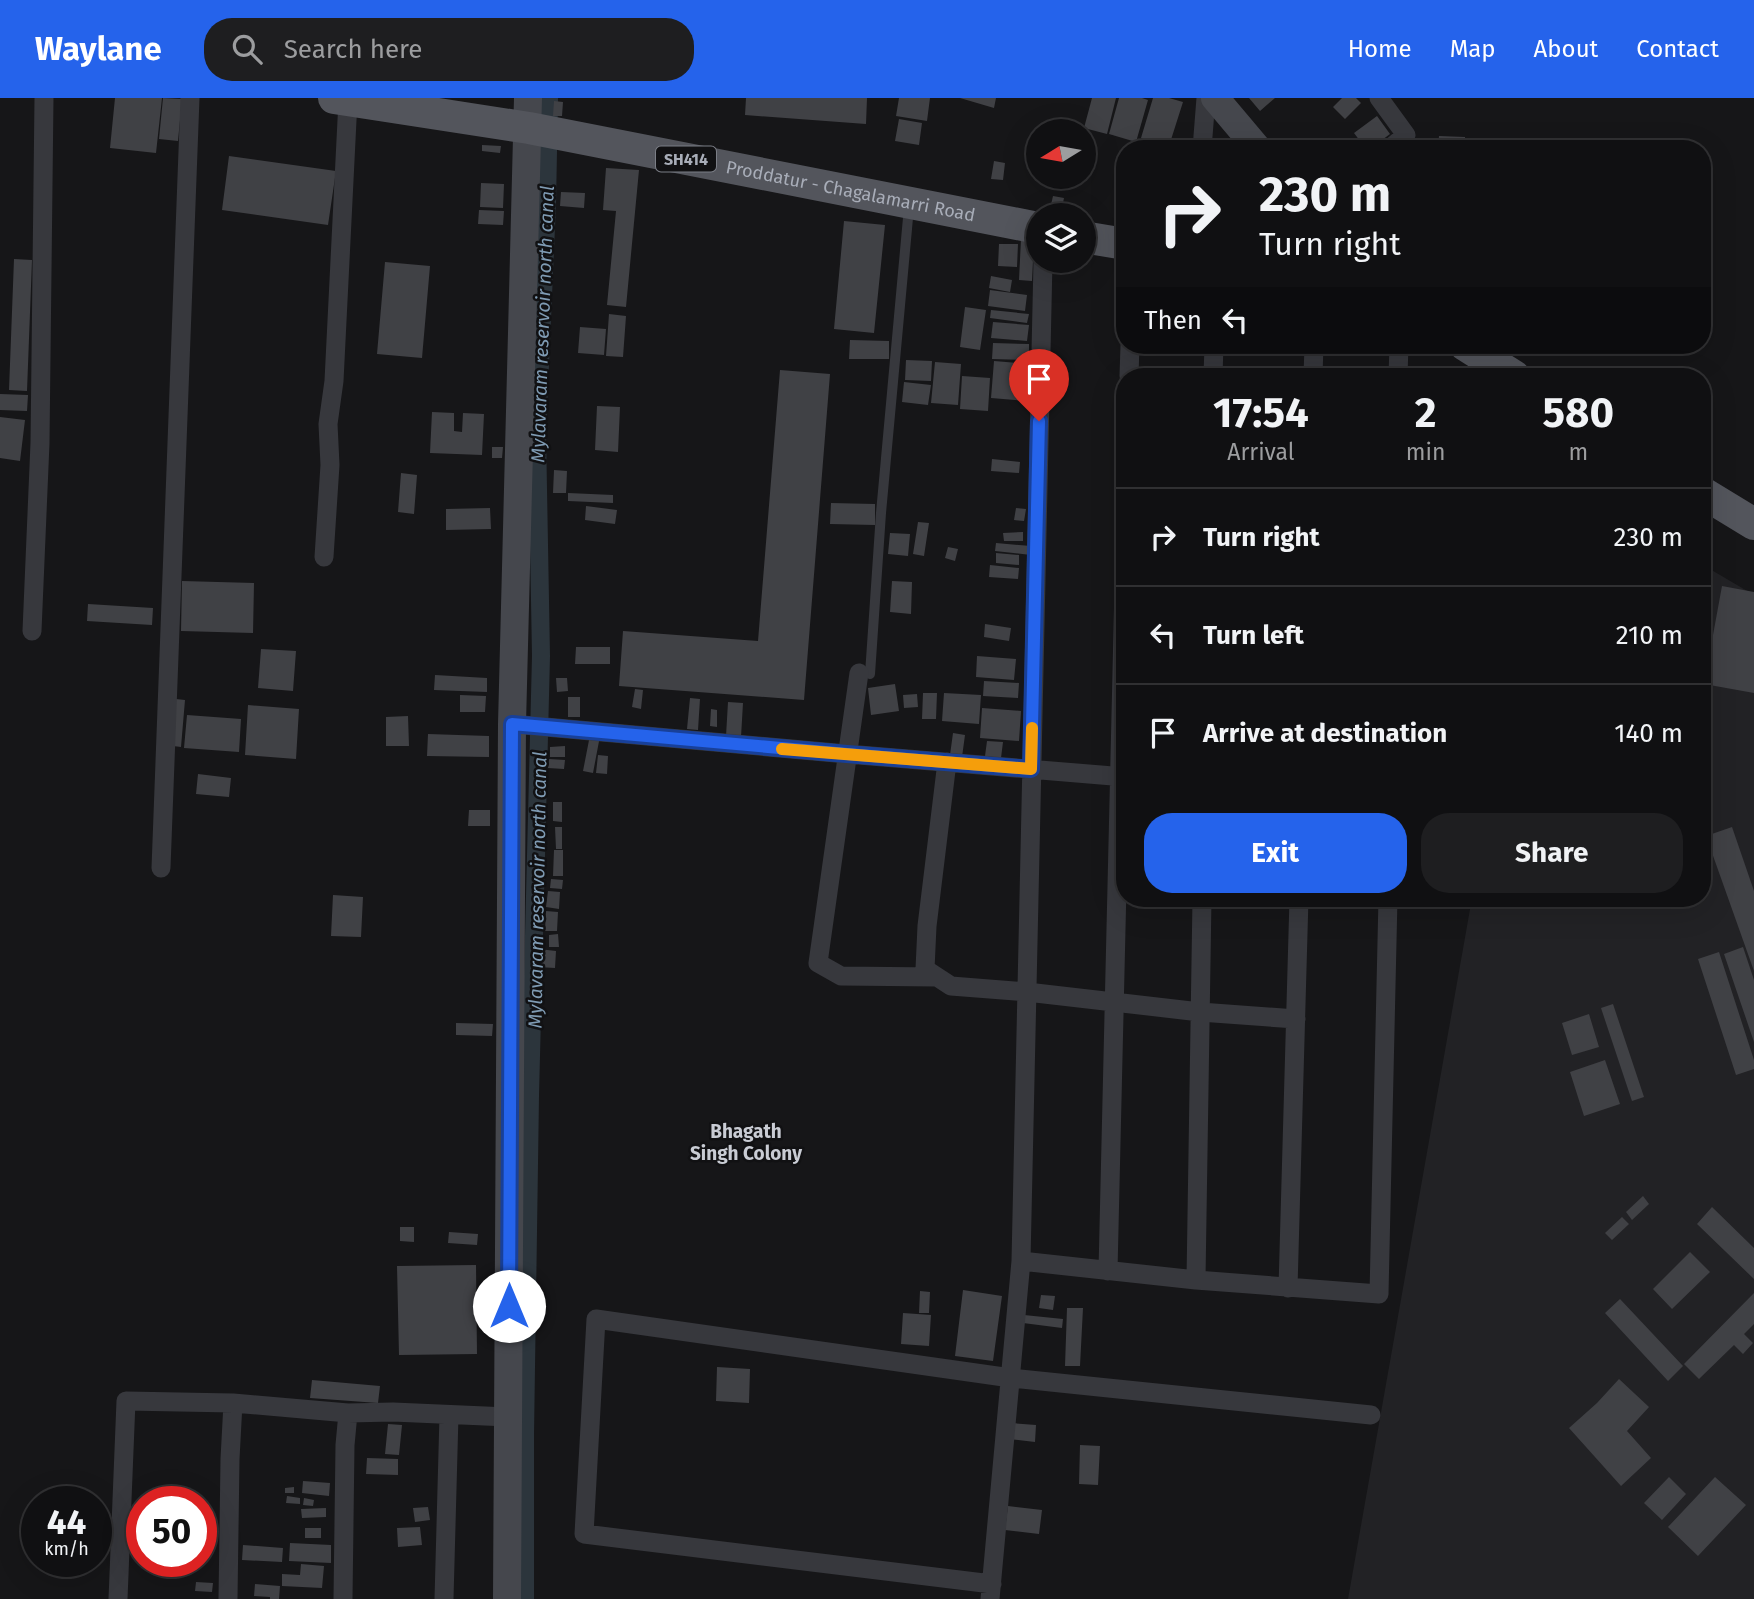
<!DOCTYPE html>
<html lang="en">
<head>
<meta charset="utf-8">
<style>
	body { margin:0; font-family:"Fira Sans",sans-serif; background:#1e1e20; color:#f1f3f6; height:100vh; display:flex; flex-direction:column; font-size:26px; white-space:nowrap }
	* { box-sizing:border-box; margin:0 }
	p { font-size:23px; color:#9c9d9f }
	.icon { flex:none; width:38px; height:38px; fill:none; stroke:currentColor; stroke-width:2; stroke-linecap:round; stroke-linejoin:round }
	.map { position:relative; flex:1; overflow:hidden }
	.sheet { position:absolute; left:1116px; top:270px; width:595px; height:539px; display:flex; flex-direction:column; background:#101012; border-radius:28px; box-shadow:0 7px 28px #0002,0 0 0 2px #303032 }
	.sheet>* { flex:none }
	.banner { position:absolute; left:1116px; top:42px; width:595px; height:214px; border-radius:28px; box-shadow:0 7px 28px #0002,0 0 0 2px #303032; background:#101012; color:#f1f3f6; overflow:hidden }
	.needle { width:46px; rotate:259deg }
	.tools { position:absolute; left:1026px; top:21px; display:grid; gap:14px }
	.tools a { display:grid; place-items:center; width:70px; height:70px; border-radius:50%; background:#101012; box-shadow:0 7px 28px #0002,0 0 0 2px #303032; font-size:35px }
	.speed { position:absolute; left:21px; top:1388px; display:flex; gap:14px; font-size:35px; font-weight:700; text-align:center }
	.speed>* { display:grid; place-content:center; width:91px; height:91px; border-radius:50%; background:#101012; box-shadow:0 7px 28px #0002,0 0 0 2px #303032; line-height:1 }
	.speed small { font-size:18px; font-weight:400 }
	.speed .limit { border:10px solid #d22; background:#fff; color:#111 }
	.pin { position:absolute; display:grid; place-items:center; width:60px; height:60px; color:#fff; margin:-72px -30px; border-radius:50% 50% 50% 0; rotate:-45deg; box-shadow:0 0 7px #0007 }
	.pin .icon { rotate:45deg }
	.me { position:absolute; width:77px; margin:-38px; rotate:0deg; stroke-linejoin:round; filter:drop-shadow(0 0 5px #0008) }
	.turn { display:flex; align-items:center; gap:24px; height:147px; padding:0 28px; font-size:32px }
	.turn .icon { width:91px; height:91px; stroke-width:2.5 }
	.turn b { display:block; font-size:49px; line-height:60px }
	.then { display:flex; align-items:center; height:66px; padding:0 28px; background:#0003; gap:14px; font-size:26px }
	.eta { display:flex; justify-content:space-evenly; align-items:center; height:119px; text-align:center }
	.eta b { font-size:42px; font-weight:700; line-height:49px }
	.primary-button { display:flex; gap:14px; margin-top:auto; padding:14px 28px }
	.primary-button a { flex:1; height:80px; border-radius:28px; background:#2563eb; color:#fff; font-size:28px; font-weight:700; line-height:80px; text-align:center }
	.primary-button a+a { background:#1e1e20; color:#f1f3f6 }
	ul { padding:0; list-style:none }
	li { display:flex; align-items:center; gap:21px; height:98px; padding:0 28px; border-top:2px solid #303032 }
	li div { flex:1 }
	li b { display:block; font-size:26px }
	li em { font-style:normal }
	header { display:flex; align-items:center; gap:42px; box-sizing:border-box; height:98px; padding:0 35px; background:#2563eb; color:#fff }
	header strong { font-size:33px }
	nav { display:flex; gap:38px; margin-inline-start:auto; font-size:24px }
	.search { width:490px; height:63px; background:#1e1e20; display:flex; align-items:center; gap:18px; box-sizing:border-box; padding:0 24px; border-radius:28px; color:#9c9d9f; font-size:26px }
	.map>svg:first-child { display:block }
	.built { fill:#222225 }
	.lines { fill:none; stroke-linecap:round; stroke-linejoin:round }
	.canal { stroke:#2c353c; stroke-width:18 }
	.building { fill:#404145 }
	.lane { stroke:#37383d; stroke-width:10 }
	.street { stroke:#37383d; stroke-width:19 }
	.secondary { stroke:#45474d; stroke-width:28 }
	.primary { stroke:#53555c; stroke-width:32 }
	.route-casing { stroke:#184099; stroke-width:18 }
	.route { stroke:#2563eb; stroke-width:12 }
	.slow { stroke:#f59e0b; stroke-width:12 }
	.labels { text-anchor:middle; stroke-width:5; stroke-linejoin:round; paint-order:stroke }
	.shield { fill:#111113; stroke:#7b7e86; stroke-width:2 }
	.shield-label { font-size:16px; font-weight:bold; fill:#a8adb8 }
	.street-label { font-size:18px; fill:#a8adb8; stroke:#111113 }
	.water-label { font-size:19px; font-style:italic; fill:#7f9bb3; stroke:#111113 }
	.neighbourhood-label { font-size:19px; font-weight:bold; fill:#c9ccd4; stroke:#111113 }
</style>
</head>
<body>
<header>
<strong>Waylane</strong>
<div class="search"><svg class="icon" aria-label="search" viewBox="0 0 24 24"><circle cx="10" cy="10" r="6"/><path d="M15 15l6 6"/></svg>Search here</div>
<nav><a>Home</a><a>Map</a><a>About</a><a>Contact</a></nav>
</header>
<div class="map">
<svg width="1754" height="1501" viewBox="0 0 1754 1501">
	<rect width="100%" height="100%" fill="#161618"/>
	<path class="built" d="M 1703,467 L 1754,497 L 1754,1501 L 1348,1501 L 1472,800 L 1703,800 Z"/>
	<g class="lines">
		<path class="canal" d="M 525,1501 L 525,1337 L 530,998 L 541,558 L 537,335 L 547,106 L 549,0"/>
	</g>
	<path class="building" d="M 115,0 L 162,0 L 156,55 L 110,50 Z
		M 163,0 L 182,1 L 178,43 L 159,41 Z
		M 746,0 L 867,0 L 866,26 L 745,17 Z
		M 899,0 L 930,0 L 927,23 L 896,18 Z
		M 960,0 L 996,0 L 994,10 Z
		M 1092,0 L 1116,0 L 1107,36 L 1084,30 Z
		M 1119,0 L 1142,0 L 1148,2 L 1136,44 L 1109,36 Z
		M 1153,0 L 1169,0 L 1183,4 L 1169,48 L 1141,40 Z
		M 1249,0 L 1275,0 L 1260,13 Z
		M 1342,0 L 1356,0 L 1361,5 L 1345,21 L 1333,9 Z
		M 554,3 L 563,4 L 562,18 L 553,18 Z
		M 1377,18 L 1390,36 L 1370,51 L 1366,51 L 1354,35 Z
		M 899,21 L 922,25 L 919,47 L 895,43 Z
		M 1045,25 L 1076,32 L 1076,33 L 1044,33 Z
		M 1439,38 L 1465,39 L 1465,51 L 1438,51 Z
		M 482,47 L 501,48 L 500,55 L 482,53 Z
		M 229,58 L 336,73 L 328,127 L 222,112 Z
		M 994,63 L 1005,65 L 1003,82 L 991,81 Z
		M 606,70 L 639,72 L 626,209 L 607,207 L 616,113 L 603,112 Z
		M 481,85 L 504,86 L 503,110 L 480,109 Z
		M 561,94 L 585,95 L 584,110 L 560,108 Z
		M 1053,98 L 1064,100 L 1061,114 L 1050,111 Z
		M 479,112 L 504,113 L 503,127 L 478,126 Z
		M 844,123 L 885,127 L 874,235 L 834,231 Z
		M 1021,141 L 1034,142 L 1032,183 L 1019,182 Z
		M 999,146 L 1018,146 L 1017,169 L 998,168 Z
		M 14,161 L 32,162 L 27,293 L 9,292 Z
		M 385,164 L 430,168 L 422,260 L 377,256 Z
		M 991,178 L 1012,182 L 1010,194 L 989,190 Z
		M 990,192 L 1027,197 L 1025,213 L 988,208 Z
		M 965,209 L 986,212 L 980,252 L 960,249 Z
		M 991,212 L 1029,216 L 1027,225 L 990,220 Z
		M 609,216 L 626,218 L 623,259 L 606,258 Z
		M 993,224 L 1029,227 L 1027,243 L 991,240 Z
		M 580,229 L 606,231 L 604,257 L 578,255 Z
		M 850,242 L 889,243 L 889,261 L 849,261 Z
		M 993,245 L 1029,246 L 1029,262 L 992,261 Z
		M 906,262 L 932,263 L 931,283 L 905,282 Z
		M 994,263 L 1030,266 L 1026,303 L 991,300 Z
		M 935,264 L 961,266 L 958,307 L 931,305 Z
		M 780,272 L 830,276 L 804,602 L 619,588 L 623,533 L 758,543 Z
		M 962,278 L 990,280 L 988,313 L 960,311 Z
		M 904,284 L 931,287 L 928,307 L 902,304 Z
		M 0,296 L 28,297 L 27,313 L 0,312 Z
		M 597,308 L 620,309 L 618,354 L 595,352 Z
		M 432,314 L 454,315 L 454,333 L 462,334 L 463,315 L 484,316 L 482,357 L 430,355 Z
		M 0,319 L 25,322 L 20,363 L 0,360 Z
		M 492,349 L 503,349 L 502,360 L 492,360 Z
		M 992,361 L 1020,364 L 1019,375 L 991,373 Z
		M 554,372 L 567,373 L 566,395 L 553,395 Z
		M 401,375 L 417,377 L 414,416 L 398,414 Z
		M 568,395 L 613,397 L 613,405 L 568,403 Z
		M 831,405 L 875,406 L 875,427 L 830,426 Z
		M 586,408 L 617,412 L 615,426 L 585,422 Z
		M 490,410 L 491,431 L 446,432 L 446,411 Z
		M 1016,410 L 1026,411 L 1024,423 L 1014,422 Z
		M 918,424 L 929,425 L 924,458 L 913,456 Z
		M 1023,434 L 1023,443 L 1004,443 L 1003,435 Z
		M 890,435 L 910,436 L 908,458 L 888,456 Z
		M 996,445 L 1031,448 L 1031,457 L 995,453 Z
		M 948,449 L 958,451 L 955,463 L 945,460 Z
		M 996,455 L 1019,457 L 1019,467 L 996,465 Z
		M 990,467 L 1019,470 L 1018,481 L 989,479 Z
		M 182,483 L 254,485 L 253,535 L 181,533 Z
		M 892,483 L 912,484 L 911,516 L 890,514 Z
		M 1722,488 L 1754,494 L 1754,595 L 1704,586 Z
		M 88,506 L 153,510 L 152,527 L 87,523 Z
		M 985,526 L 1011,530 L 1009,543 L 984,539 Z
		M 576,549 L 610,549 L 610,566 L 575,566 Z
		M 261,551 L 296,553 L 293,593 L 258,590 Z
		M 977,558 L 1016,561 L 1014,582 L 976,579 Z
		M 435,577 L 487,580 L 487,594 L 434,592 Z
		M 556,580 L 567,580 L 568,593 L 557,594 Z
		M 984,583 L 1019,585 L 1018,600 L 983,598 Z
		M 895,586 L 899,613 L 871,617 L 868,590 Z
		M 635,591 L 643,592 L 641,611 L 632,609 Z
		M 923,595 L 937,595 L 936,621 L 922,621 Z
		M 944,595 L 981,597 L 979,626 L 942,623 Z
		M 917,596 L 918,609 L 904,610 L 903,597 Z
		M 460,597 L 486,598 L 485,614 L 460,614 Z
		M 568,599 L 580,599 L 580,619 L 568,619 Z
		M 690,600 L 700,601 L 698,632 L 687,631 Z
		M 176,601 L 185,602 L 181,649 L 173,648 Z
		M 728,604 L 743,605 L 741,639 L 726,638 Z
		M 248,607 L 299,611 L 296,661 L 245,657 Z
		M 982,610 L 1021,613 L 1019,643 L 980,640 Z
		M 711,611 L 717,612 L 717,629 L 710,628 Z
		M 187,617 L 241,621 L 239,654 L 184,650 Z
		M 408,618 L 409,648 L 386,648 L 386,619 Z
		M 953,635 L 965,637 L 962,659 L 950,657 Z
		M 428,636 L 489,638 L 489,659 L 427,658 Z
		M 590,637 L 600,638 L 593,675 L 583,673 Z
		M 987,643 L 1003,644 L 1001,660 L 985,658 Z
		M 565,648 L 565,659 L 550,659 L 550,649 Z
		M 598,657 L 608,658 L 607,676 L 596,675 Z
		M 549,661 L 565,662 L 564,671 L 548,670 Z
		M 198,676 L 231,680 L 229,699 L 196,696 Z
		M 553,704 L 562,704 L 562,724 L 553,723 Z
		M 469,712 L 490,712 L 490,728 L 468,728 Z
		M 555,729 L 562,729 L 562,751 L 556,751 Z
		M 1732,729 L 1754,793 L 1754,873 L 1706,738 Z
		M 554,752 L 563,752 L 563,778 L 553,778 Z
		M 551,781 L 563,782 L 562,791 L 550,790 Z
		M 548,793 L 560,794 L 559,811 L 546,809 Z
		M 333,797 L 363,799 L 361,839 L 331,838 Z
		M 546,813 L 558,814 L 557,833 L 545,833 Z
		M 558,836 L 559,849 L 549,849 L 549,837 Z
		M 1743,849 L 1754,882 L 1754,944 L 1724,856 Z
		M 539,851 L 556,853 L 555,870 L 538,869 Z
		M 1719,854 L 1754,962 L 1754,971 L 1736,977 L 1698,861 Z
		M 1613,906 L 1644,999 L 1632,1003 L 1601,910 Z
		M 1589,916 L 1599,949 L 1572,957 L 1562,925 Z
		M 456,925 L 493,926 L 492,938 L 456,937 Z
		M 1605,962 L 1620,1006 L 1584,1018 L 1570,974 Z
		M 1643,1098 L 1649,1106 L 1632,1122 L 1626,1114 Z
		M 1712,1109 L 1754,1150 L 1754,1181 L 1697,1126 Z
		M 1622,1119 L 1629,1126 L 1612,1142 L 1605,1135 Z
		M 400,1129 L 414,1129 L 414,1144 L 400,1143 Z
		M 449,1134 L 478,1136 L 477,1147 L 448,1145 Z
		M 1690,1154 L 1710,1174 L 1672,1211 L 1653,1191 Z
		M 476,1167 L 477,1256 L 399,1257 L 397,1168 Z
		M 963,1192 L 1002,1198 L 993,1263 L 955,1258 Z
		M 920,1193 L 930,1194 L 929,1215 L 919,1215 Z
		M 1754,1195 L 1754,1226 L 1744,1236 L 1753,1245 L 1743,1256 L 1734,1247 L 1699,1281 L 1684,1266 Z
		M 1041,1197 L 1055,1198 L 1053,1212 L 1039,1210 Z
		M 1620,1201 L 1683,1268 L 1668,1283 L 1605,1215 Z
		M 1067,1210 L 1083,1210 L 1080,1268 L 1065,1268 Z
		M 903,1215 L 931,1217 L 929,1248 L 901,1246 Z
		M 1024,1217 L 1063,1221 L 1062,1230 L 1023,1225 Z
		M 717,1269 L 750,1271 L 749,1305 L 716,1303 Z
		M 1619,1281 L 1649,1309 L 1627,1333 L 1651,1360 L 1621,1388 L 1569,1330 L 1597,1305 Z
		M 312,1282 L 380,1288 L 378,1305 L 310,1300 Z
		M 1011,1325 L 1036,1327 L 1035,1344 L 1009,1341 Z
		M 388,1326 L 402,1327 L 399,1357 L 385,1356 Z
		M 1080,1347 L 1100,1348 L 1098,1387 L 1079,1386 Z
		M 367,1360 L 398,1361 L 398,1377 L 366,1376 Z
		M 1669,1379 L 1686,1396 L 1662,1422 L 1644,1405 Z
		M 1715,1379 L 1746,1407 L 1698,1458 L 1668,1429 Z
		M 303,1383 L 330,1385 L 329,1398 L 302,1395 Z
		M 294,1389 L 294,1395 L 285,1395 L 285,1390 Z
		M 287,1398 L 300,1400 L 300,1406 L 286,1405 Z
		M 304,1400 L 314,1402 L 313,1408 L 303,1407 Z
		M 1008,1408 L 1042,1412 L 1039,1436 L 1005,1432 Z
		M 428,1409 L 430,1422 L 415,1424 L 413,1410 Z
		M 326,1410 L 326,1419 L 302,1420 L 301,1411 Z
		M 420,1429 L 422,1447 L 398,1449 L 397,1430 Z
		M 305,1430 L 321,1430 L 321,1440 L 305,1440 Z
		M 290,1445 L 331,1447 L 331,1465 L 289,1463 Z
		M 201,1446 L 212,1447 L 211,1460 L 201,1460 Z
		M 243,1447 L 283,1450 L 282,1464 L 242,1462 Z
		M 301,1466 L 324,1468 L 322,1490 L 282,1488 L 282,1476 L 300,1477 Z
		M 196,1484 L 213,1485 L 212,1494 L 195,1493 Z
		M 255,1486 L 280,1488 L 279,1501 L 270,1501 L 270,1499 L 254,1498 Z"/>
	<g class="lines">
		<path class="lane" d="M 870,576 L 881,415 L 909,109"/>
		<path class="street" d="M 1379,0 L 1406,37 L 1389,51
			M 1202,51 L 1206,0
			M 1129,278 L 1130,247
			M 1213,278 L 1214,247
			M 1313,278 L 1314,247
			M 1398,278 L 1399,247
			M 324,459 L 330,367 L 328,326 L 334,283 L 348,2
			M 32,533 L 40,345 L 44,0
			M 859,575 L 818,865 L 841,878 L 937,879
			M 512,626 L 847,656 L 1125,679
			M 947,664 L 927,828 L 925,871 L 951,888 L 1027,894 L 1200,914 L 1296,921
			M 161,770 L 190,0
			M 1021,1163 L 1196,1182 L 1379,1196 L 1388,800
			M 1108,1173 L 1125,446
			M 1196,1182 L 1202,800
			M 1288,1190 L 1299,800
			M 992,1486 L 584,1436 L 596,1221 L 1011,1280 L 1371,1317
			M 118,1501 L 126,1303 L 233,1305 L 348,1315 L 393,1314 L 508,1319
			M 228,1501 L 230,1361 L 233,1305
			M 343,1501 L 345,1347 L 348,1315
			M 444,1501 L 449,1317
			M 990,1501 L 1021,1163 L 1043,163"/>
		<path class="secondary" d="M 1215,0 L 1258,51
			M 507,1501 L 512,626 L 528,0"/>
		<g class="primary">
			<path id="s1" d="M 334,0 L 529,30 L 1038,130"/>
			<path d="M 1083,139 L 1125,146"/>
			<path d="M 1465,247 L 1514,278"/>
			<path d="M 1703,395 L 1754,426"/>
		</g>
	</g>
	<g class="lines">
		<g class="route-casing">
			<path id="route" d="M 509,1208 L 512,626 L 847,656 L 1031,671 L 1039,323"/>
		</g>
		<use href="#route" class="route"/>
		<path class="slow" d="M 782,651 L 1031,671 L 1032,630"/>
	</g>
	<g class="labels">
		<rect class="shield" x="656" y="48.5" width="60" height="25" rx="5"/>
		<g class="shield-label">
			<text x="686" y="67">SH414</text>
		</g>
		<g class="street-label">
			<text dy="6" stroke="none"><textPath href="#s1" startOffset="525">Proddatur - Chagalamarri Road</textPath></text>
		</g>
		<g class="water-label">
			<text transform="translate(542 226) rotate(-88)" y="7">Mylavaram reservoir north canal</text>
			<text transform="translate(537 792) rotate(-89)" y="7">Mylavaram reservoir north canal</text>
		</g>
		<g class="neighbourhood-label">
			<text x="746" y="1040">Bhagath<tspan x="746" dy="22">Singh Colony</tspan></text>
		</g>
	</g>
</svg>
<div class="tools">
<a><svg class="needle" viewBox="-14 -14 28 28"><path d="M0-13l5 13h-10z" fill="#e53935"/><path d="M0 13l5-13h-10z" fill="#9c9d9f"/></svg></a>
<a><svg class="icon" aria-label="layers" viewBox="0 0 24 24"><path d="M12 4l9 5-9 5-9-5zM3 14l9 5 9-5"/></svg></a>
</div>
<div class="speed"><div>44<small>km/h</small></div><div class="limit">50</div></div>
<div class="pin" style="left:1039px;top:323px;background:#d93025"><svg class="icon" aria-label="arrive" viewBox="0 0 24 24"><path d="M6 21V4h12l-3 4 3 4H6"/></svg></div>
<svg class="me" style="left:509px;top:1208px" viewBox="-20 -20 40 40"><circle r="19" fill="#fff"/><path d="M0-13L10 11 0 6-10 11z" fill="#2563eb"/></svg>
<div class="banner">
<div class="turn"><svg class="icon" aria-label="right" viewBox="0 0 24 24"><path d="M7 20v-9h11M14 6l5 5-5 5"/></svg><div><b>230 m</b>Turn right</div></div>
<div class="then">Then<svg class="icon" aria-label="left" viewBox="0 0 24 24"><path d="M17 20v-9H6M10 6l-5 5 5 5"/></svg></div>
</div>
<section class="sheet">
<div class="eta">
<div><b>17:54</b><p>Arrival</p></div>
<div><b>2</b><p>min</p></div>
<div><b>580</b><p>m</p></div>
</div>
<ul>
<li><svg class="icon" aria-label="right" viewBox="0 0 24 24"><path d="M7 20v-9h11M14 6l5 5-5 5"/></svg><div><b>Turn right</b></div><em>230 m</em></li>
<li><svg class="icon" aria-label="left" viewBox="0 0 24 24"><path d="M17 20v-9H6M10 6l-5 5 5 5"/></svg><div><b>Turn left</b></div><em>210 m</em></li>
<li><svg class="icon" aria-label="arrive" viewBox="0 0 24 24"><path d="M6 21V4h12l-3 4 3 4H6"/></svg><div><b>Arrive at destination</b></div><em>140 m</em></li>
</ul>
<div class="primary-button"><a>Exit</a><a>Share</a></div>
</section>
</div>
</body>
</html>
